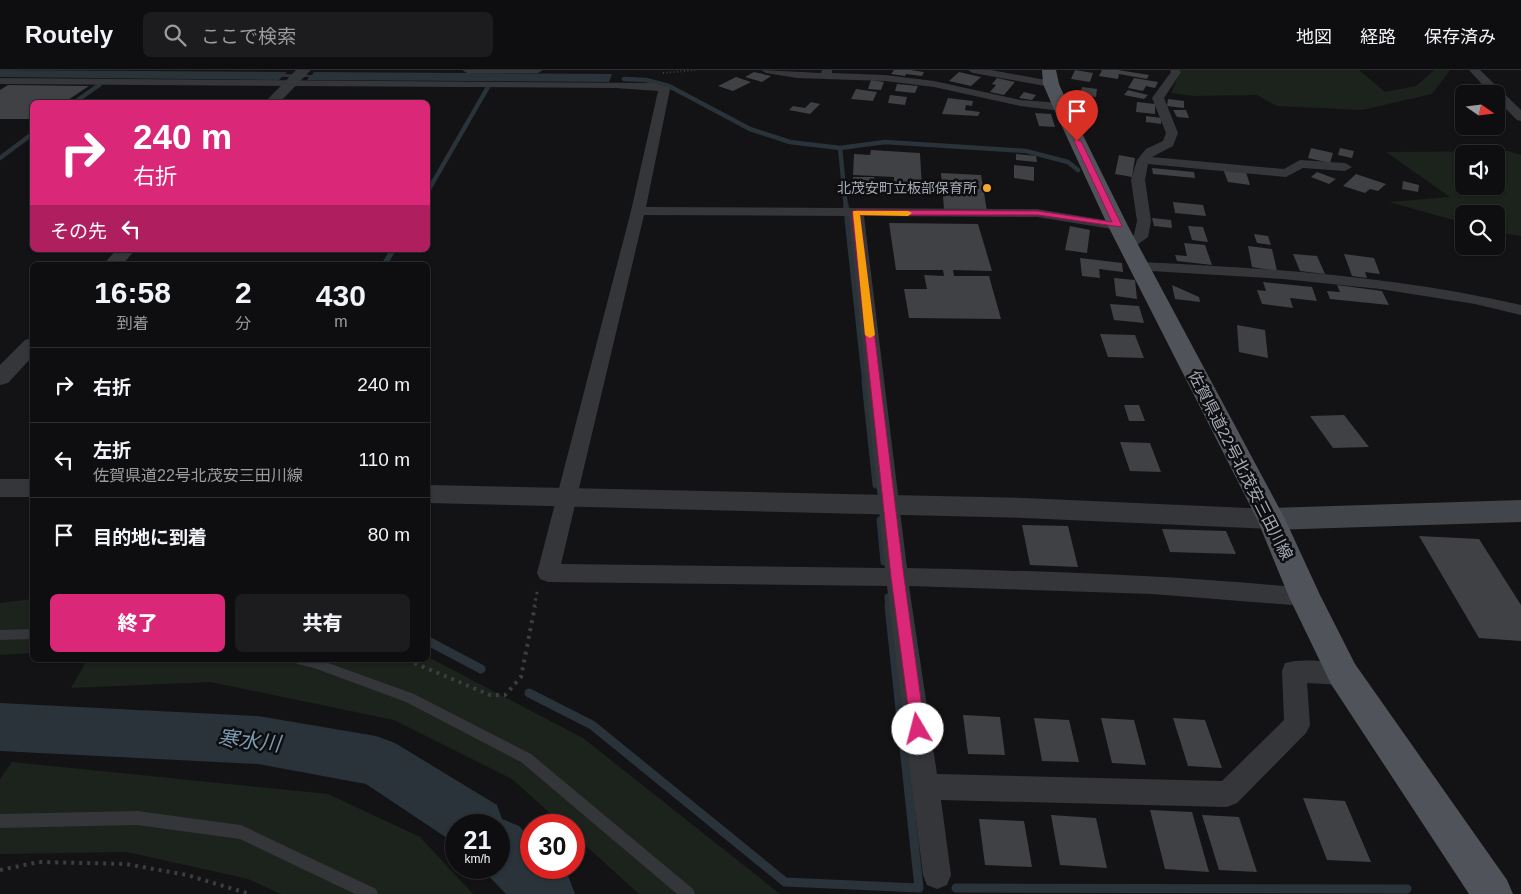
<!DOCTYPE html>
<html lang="ja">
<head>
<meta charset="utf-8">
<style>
	body { margin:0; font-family:Arial,"Noto Sans JP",sans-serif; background:#1c1c1e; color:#f1f3f6; height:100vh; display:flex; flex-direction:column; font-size:19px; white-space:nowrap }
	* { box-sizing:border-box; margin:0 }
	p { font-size:16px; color:#9b9c9f }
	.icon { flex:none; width:28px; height:28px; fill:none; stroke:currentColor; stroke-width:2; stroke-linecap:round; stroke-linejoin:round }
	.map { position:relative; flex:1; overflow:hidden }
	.sheet { position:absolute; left:30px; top:192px; width:400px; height:400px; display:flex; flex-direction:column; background:#0e0e10; border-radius:8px; box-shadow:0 1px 4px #0004,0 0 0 1px #2e2e30 }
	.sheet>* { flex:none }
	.hud { position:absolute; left:30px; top:30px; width:400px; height:152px; border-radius:8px; box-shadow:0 1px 4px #0004,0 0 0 1px #2e2e30; background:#db2777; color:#fff; overflow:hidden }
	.needle { width:32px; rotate:104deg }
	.controls { position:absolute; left:1455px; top:15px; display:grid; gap:10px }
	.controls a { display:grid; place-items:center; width:50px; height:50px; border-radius:8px; background:#0e0e10; box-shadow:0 1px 4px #0004,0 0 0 1px #2e2e30; font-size:25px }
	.speed { position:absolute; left:445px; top:744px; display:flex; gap:10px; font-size:25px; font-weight:700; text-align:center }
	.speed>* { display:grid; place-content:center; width:65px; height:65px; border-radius:50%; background:#0e0e10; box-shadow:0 1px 4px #0004,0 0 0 1px #2e2e30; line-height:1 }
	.speed small { font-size:12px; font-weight:400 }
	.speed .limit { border:8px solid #d22; background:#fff; color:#111 }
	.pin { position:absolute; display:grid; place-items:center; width:42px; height:42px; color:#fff; margin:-51px -21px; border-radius:50% 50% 50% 0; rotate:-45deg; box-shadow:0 0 5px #0007 }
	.pin .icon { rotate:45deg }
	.me { position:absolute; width:55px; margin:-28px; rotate:352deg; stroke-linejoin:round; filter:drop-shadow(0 0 4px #0008) }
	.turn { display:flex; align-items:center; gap:18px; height:105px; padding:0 20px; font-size:22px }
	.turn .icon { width:65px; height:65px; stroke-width:2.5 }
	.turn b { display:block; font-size:35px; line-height:42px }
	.then { display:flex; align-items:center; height:48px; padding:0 20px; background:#0003; gap:10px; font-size:19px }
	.eta { display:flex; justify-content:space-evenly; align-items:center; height:85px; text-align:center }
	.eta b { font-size:30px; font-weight:800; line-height:35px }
	.primary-button { display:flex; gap:10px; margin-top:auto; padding:10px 20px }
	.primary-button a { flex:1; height:58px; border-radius:8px; background:#db2777; color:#fff; font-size:20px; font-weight:800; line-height:58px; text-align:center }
	.primary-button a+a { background:#1c1c1e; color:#f1f3f6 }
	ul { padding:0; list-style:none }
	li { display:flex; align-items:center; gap:15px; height:75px; padding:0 20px; border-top:1px solid #2e2e30 }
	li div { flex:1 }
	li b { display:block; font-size:19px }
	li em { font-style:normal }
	header { display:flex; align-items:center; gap:30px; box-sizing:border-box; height:70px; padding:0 25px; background:#0e0e10; border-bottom:1px solid #2e2e30 }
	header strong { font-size:24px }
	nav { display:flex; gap:28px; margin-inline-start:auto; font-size:18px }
	.search { width:350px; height:45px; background:#1c1c1e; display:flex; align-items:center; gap:12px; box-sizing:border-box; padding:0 18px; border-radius:8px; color:#9b9c9f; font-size:19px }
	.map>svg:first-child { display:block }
	.green { fill:#1b231c; fill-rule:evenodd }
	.water { fill:#293339 }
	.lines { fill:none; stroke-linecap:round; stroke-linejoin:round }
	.stream-far3 { stroke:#293339; stroke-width:4.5 }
	.stream-far2 { stroke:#293339; stroke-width:5.5 }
	.stream-far1 { stroke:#293339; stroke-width:7 }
	.stream { stroke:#293339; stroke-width:9 }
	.river { fill:#293339; fill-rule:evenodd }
	.building { fill:#3f4145 }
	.path-far2 { stroke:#3a3d41; stroke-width:2; stroke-dasharray:1 2.5; stroke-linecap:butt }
	.path-far1 { stroke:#3a3d41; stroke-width:3; stroke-dasharray:2.5 4; stroke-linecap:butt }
	.path { stroke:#3a3d41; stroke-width:4; stroke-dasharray:3 5; stroke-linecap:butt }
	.service { fill:#34363a; fill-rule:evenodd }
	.minor { fill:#34363a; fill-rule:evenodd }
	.tertiary { fill:#34363a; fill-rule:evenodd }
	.secondary { fill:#42454a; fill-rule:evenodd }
	.primary { fill:#505359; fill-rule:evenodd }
	.route { fill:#db2777; stroke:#8e194d }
	.slow { fill:#f59e0b }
	.poi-dot { fill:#f4a72c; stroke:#0e0e10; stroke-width:2 }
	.labels { text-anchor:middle; stroke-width:5; stroke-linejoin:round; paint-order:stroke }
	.far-poi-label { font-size:14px; fill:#a5abb6; stroke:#0e0e10; text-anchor:end }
	.street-label { font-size:16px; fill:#a5abb6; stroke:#0e0e10 }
	.near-water-label { font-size:21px; font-style:italic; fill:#7b9bb2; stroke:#0e0e10 }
</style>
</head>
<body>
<header>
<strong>Routely</strong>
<div class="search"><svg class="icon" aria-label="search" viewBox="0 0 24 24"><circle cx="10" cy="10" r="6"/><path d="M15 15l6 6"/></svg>ここで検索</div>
<nav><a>地図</a><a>経路</a><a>保存済み</a></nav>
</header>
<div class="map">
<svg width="1521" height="824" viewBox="0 0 1521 824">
	<rect width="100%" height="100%" fill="#131315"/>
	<path class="green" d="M 1181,0 L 1359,0 L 1385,22 L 1416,16 L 1434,0 L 1450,0 L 1432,24 L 1362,40 L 1277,36 L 1257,25 L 1195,26 L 1171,23 Z
		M 1508,81 L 1521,85 L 1521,166 L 1496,162 L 1496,144 L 1464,144 L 1464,153 L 1389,132 L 1450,127 L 1386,82 ZM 1464,84 L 1496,84 L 1496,116 L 1464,116 Z
		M 32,529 L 32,583 L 0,585 L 0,533 Z
		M 428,587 L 583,668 L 780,824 L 639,824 L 574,765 L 574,755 L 563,755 L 512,709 L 394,650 L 210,612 L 71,618 L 87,590 L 428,590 Z
		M 12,692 L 328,724 L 420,767 L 473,824 L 281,824 L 248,809 L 127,782 L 0,784 L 0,709 Z"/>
	<path class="water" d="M 0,0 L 287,2 L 285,4 L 312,5 L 314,2 L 612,4 L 609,12 L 307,10 L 309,7 L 282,7 L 279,10 L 0,7 Z"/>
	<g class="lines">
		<path class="stream-far3" d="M 624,9 L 646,10 L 669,16 L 750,59 L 790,72 L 840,78 L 885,72 L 1026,81 L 1068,92 L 1078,100
			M 75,32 L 99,15
			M 840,78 L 846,138
			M 0,88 L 32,64
			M 428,121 L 488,17"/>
		<path class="stream-far2" d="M 846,136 L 846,140
			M 847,147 L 865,313
			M 384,195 L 393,180"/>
		<path class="stream-far1" d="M 865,312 L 876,415
			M 880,450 L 884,492
			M 888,527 L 889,537"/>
		<path class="stream" d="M 428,571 L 481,599
			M 529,623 L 592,655 L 785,812 L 919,818 L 889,536
			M 956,818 L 1407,819"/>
		<path class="river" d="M 0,633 L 258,646 L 376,666 L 395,673 L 497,735 L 502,749 L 519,756 L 531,768 L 531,798 L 561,798 L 567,803 L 575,824 L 506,824 L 481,798 L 499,798 L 499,755 L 456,755 L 456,774 L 366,714 L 258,694 L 0,681 Z"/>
	</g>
	<path class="building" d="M 894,0 L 910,0 L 924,2 L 922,6 L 906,4 L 905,6 L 891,4 Z
		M 1075,0 L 1093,3 L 1090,12 L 1071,9 Z
		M 1102,0 L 1118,0 L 1149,5 L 1147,9 L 1119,4 L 1118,9 L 1099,6 Z
		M 754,2 L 771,6 L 762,12 L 745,7 Z
		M 959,2 L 981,7 L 971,16 L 949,11 Z
		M 736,7 L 751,12 L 733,21 L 718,16 Z
		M 997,8 L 1015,12 L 1004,25 L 990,22 L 996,15 L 992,14 Z
		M 1134,8 L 1158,12 L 1155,18 L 1146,16 L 1143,21 L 1128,18 Z
		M 871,10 L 884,12 L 881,20 L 868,19 Z
		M 897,14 L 918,16 L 915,23 L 895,21 Z
		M 8,15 L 89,16 L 65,32 L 32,32 L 32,49 L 0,49 L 0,20 Z
		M 1082,17 L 1097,19 L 1096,27 L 1080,25 Z
		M 856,19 L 877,22 L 873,31 L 851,29 Z
		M 1128,20 L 1148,25 L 1144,29 L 1124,25 Z
		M 1024,22 L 1036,25 L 1032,30 L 1019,28 Z
		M 890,25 L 907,27 L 905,35 L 888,33 Z
		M 948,28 L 973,31 L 972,36 L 966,35 L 965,40 L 980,42 L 978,46 L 942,44 Z
		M 1168,29 L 1184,31 L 1184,38 L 1167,36 Z
		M 811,32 L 820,34 L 810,44 L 789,40 L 793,36 L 805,38 Z
		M 1137,32 L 1155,34 L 1155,44 L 1136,42 Z
		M 1173,40 L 1186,40 L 1189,48 L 1177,47 Z
		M 1035,43 L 1051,44 L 1055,57 L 1039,56 Z
		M 1146,46 L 1161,48 L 1161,54 L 1146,52 Z
		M 1311,78 L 1333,83 L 1330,93 L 1308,88 Z
		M 1340,78 L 1354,81 L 1352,88 L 1338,85 Z
		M 871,80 L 920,83 L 922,119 L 894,118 L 894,107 L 853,105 L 854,84 L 870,85 Z
		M 1016,84 L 1036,86 L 1037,92 L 1016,90 Z
		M 1119,85 L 1135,88 L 1132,107 L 1115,104 Z
		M 1014,95 L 1034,97 L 1034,111 L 1014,108 Z
		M 1152,98 L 1194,102 L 1195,108 L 1153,104 Z
		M 1223,99 L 1246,102 L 1250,115 L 1228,112 Z
		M 1317,102 L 1336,109 L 1329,114 L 1311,107 Z
		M 941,103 L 981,105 L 987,141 L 944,139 Z
		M 1356,104 L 1386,114 L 1378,121 L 1370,119 L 1365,123 L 1343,116 Z
		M 853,107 L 874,107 L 877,124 L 856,124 Z
		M 1403,111 L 1419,115 L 1418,122 L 1402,119 Z
		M 1173,132 L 1203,135 L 1206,146 L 1175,143 Z
		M 1152,148 L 1171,150 L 1172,158 L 1154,156 Z
		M 889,153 L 978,154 L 992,201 L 953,200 L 954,206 L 989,206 L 1001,249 L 909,248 L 904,219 L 927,219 L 924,205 L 944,206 L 943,200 L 896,200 Z
		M 1070,156 L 1090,160 L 1087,183 L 1065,180 Z
		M 1188,156 L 1203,157 L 1208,172 L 1192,170 Z
		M 1254,164 L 1268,166 L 1271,175 L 1257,173 Z
		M 1184,173 L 1205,175 L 1212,195 L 1177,191 L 1175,185 L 1187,186 Z
		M 1248,176 L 1272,179 L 1277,201 L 1252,197 Z
		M 1293,184 L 1317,186 L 1325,204 L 1300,201 Z
		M 1344,184 L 1374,188 L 1380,204 L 1365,202 L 1367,208 L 1352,206 Z
		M 1080,188 L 1122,193 L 1123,202 L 1099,199 L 1100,208 L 1082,206 Z
		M 1114,208 L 1135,210 L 1137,229 L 1116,226 Z
		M 1263,212 L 1312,217 L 1317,231 L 1290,228 L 1293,238 L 1262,234 L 1257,220 L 1266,221 Z
		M 1172,215 L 1199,227 L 1200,232 L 1175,229 Z
		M 1337,215 L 1382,221 L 1389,235 L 1330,229 L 1327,221 L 1340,222 Z
		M 1110,234 L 1139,236 L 1144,253 L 1114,250 Z
		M 1237,255 L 1265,260 L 1268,288 L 1239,282 Z
		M 1100,264 L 1135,265 L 1144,288 L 1108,287 Z
		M 1124,335 L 1139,335 L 1145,351 L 1129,351 Z
		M 1344,345 L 1369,377 L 1333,378 L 1310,346 Z
		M 1120,372 L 1150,373 L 1161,402 L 1130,401 Z
		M 1022,455 L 1068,456 L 1078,497 L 1030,495 Z
		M 1162,459 L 1226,461 L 1236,484 L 1170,482 Z
		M 1419,466 L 1479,469 L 1521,535 L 1521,571 L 1479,568 Z
		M 963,645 L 1000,647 L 1005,685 L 968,684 Z
		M 1034,648 L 1069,650 L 1079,692 L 1042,691 Z
		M 1101,648 L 1134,650 L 1146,695 L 1112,693 Z
		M 1173,648 L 1205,650 L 1222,698 L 1188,696 Z
		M 1303,728 L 1345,731 L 1371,792 L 1327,790 Z
		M 1150,740 L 1192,742 L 1209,802 L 1165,799 Z
		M 1051,745 L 1096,748 L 1107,798 L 1060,795 Z
		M 1202,745 L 1239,747 L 1257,802 L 1219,800 Z
		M 979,749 L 1024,751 L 1032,797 L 985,795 Z"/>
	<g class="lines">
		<path class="path-far2" d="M 663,3 L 696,0"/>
		<path class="path-far1" d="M 534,537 L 538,518"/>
		<path class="path" d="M 407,590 L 490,625 L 505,625 L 521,607 L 535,536
			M 0,800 L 39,792 L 126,794 L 187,805 L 250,824"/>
		<path class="service" d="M 32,559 L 32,569 L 0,570 L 0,560 Z
			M 295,590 L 320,590 L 414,624 L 531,684 L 693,819 L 695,824 L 677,824 L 521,692 L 406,632 L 314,598 L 297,594 Z
			M 137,741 L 241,755 L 376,819 L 378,824 L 355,824 L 240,769 L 137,755 L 0,758 L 0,744 Z"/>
		<path class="minor" d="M 462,0 L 543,0 L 538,3 L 467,3 Z
			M 761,0 L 821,3 L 822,0 L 832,0 L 832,3 L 885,5 L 934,11 L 1020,30 L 1061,33 L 1067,37 L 1061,41 L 1020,36 L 934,17 L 885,11 L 797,8 L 766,3 Z
			M 968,0 L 991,0 L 1051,11 L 1057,14 L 1051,17 L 973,3 Z
			M 1170,0 L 1180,0 L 1181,2 L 1164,28 L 1178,63 L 1173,76 L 1152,87 L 1284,99 L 1300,90 L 1345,93 L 1352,97 L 1345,101 L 1303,98 L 1286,107 L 1148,94 L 1145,110 L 1151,151 L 1148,167 L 1133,178 L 1123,178 L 1121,175 L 1134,165 L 1137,151 L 1131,110 L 1137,90 L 1146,79 L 1163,71 L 1166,63 L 1152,28 L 1171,2 Z
			M 1469,0 L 1480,0 L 1521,40 L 1521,51 L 1517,50 L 1496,29 L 1496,24 L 1491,24 Z
			M 0,8 L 653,13 L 668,17 L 670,19 L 646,137 L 1037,139 L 1123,153 L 1125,156 L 1123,159 L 1118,160 L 1037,147 L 864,146 L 907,498 C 1040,501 1173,505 1305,518 L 1313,520 L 1316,527 L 1313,534 L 1305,536 L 1152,524 L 909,516 L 937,704 L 1222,711 L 1284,650 L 1282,601 L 1285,593 C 1301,588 1336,591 1352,596 L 1355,604 L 1352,612 L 1343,615 L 1307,613 L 1310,655 L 1306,663 L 1237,733 L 1227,737 L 941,730 L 951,805 L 947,815 L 937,819 L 927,815 L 923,805 L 887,516 L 548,512 L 540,509 L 537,503 L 631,141 L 658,21 L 616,18 L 0,14 ZM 644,145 L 849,146 L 885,498 L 561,494 Z
			M 1139,192 C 1268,198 1395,206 1521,235 L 1521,245 L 1475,234 L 1380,219 L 1283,209 L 1134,200 L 1131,197 L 1134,194 Z"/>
		<path class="tertiary" d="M 296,0 L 311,0 L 280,32 L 265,32 Z
			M 116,180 L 135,180 L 122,195 L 103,195 Z
			M 32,268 L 32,287 L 8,313 L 0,315 L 0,295 L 25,270 Z
			M 0,409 L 32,409 L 32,427 L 0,427 Z
			M 428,415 L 1024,428 L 1271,439 L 1280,442 L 1284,449 L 1280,456 L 1271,459 L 1024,448 L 428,433 Z"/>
		<path class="secondary" d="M 1521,430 L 1521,452 L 1271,460 L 1261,457 L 1257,449 L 1261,441 L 1271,438 Z"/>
		<path class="primary" d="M 1042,0 L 1056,0 L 1059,14 L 1069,37 L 1128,156 L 1285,449 L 1320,525 L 1355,594 L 1507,810 L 1513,824 L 1469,824 L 1331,614 L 1289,527 L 1257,449 L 1108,156 L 1053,37 L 1043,14 Z"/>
	</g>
	<path class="route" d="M 1075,69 L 1081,71 L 1122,156 L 1121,157 L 1038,145 L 860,145 L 904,507 L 925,659 L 923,664 L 918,666 L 913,664 L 911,659 L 891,507 L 852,142 L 856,140 L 1038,141 L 1112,152 L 1074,71 Z"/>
	<path class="slow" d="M 853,141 L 908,141 L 912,143 L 908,146 L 860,145 L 875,265 L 870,268 L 865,265 Z"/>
	<circle class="poi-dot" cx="987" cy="118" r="5"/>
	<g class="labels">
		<g class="far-poi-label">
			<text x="977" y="123">北茂安町立板部保育所</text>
		</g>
		<g class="street-label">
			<text transform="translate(1241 395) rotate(63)" y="6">佐賀県道22号北茂安三田川線</text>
		</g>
		<g class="near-water-label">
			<text transform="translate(249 671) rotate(6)" y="7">寒水川</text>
		</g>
	</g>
</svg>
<div class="controls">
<a><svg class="needle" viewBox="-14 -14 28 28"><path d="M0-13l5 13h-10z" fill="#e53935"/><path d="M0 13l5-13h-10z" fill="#9b9c9f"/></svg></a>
<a><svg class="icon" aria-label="sound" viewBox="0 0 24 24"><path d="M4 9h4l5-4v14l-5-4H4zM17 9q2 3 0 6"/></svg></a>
<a><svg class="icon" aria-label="search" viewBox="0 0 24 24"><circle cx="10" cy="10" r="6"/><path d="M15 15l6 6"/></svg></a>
</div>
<div class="speed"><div>21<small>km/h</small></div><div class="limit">30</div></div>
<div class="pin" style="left:1077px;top:71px;background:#d93025"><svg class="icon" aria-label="arrive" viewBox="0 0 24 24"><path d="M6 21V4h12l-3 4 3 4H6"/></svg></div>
<svg class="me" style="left:918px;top:659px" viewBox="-20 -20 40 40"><circle r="19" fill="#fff"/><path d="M0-13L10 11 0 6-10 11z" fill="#db2777"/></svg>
<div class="hud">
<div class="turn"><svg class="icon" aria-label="right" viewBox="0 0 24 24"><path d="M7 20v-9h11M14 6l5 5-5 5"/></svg><div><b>240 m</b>右折</div></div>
<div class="then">その先<svg class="icon" aria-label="left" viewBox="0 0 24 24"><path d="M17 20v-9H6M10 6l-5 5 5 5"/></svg></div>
</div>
<section class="sheet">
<div class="eta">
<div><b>16:58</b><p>到着</p></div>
<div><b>2</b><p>分</p></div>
<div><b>430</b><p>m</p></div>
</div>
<ul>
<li><svg class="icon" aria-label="right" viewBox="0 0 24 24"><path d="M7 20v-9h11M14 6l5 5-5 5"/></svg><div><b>右折</b></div><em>240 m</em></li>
<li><svg class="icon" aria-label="left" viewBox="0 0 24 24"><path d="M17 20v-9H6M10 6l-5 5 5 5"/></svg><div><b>左折</b><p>佐賀県道22号北茂安三田川線</p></div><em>110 m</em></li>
<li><svg class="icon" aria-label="arrive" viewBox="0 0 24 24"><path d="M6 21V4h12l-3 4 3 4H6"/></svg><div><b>目的地に到着</b></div><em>80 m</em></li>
</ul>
<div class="primary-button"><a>終了</a><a>共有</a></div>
</section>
</div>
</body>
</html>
